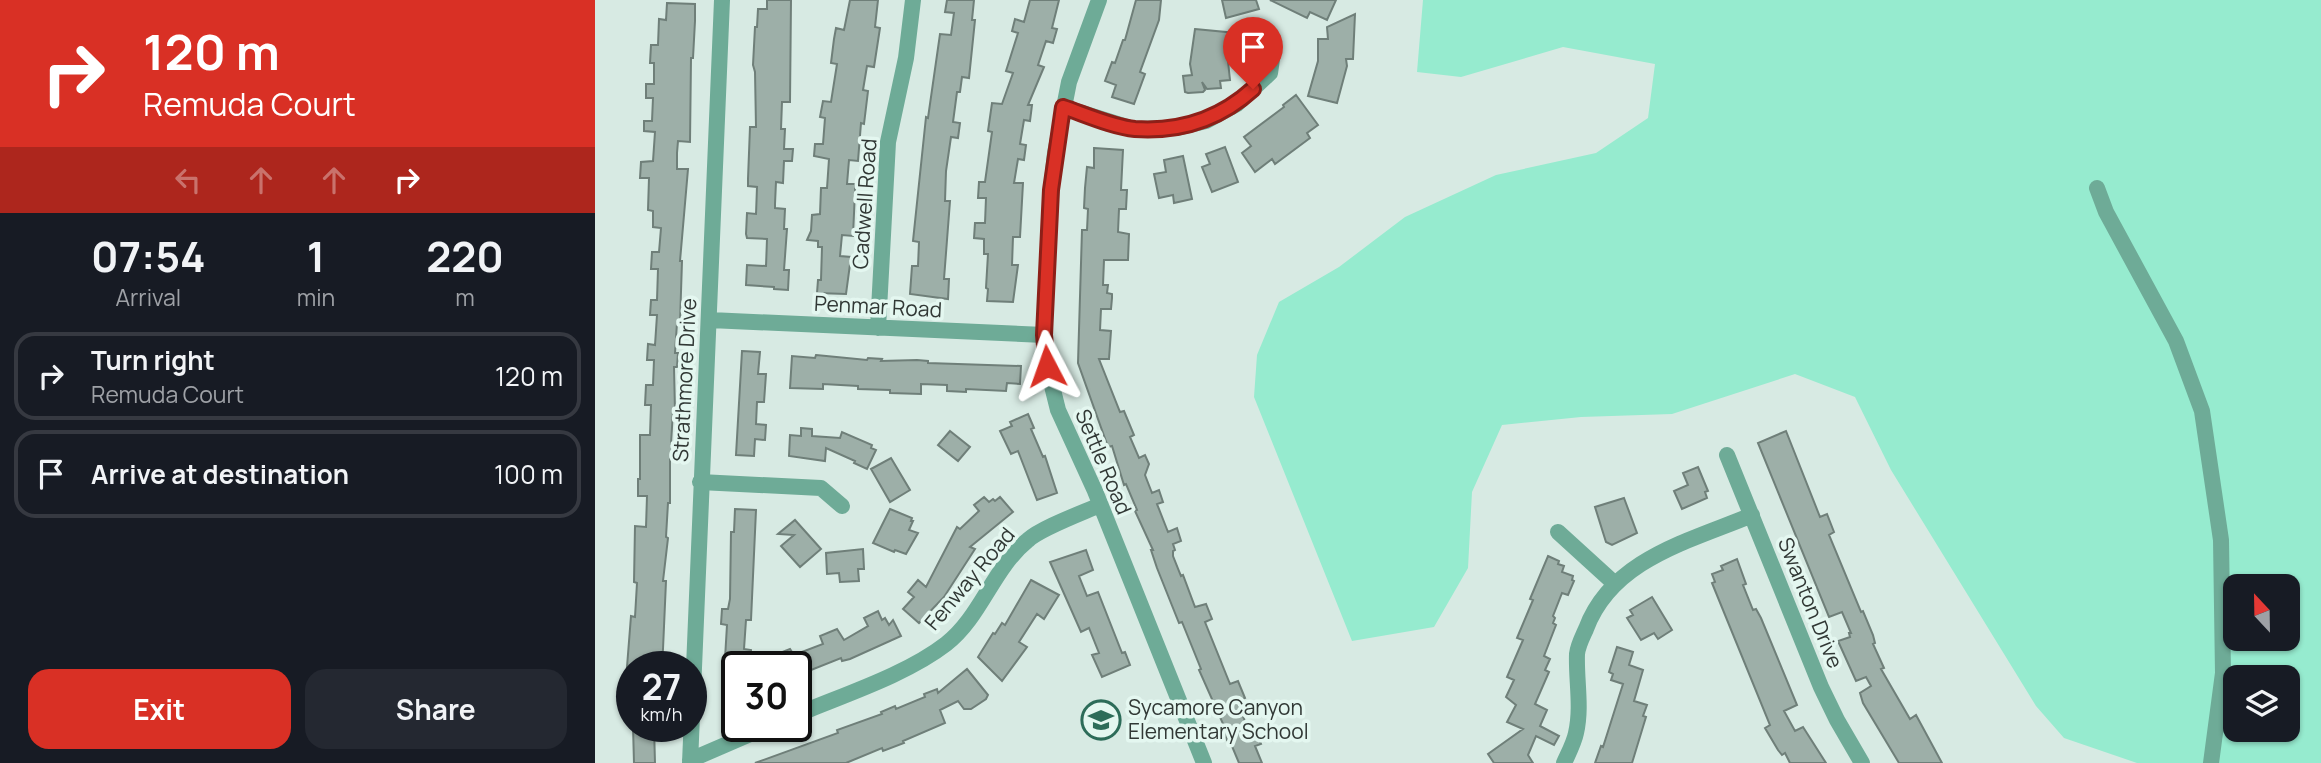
<!DOCTYPE html>
<html lang="en">
<head>
<meta charset="utf-8">
<style>
	body { margin:0; font-family:Manrope,sans-serif; background:#242831; color:#f1f3f6; height:100vh; display:flex; flex-direction:column; font-size:26px; white-space:nowrap }
	* { box-sizing:border-box; margin:0 }
	p { font-size:23px; color:#9ea1a6 }
	.icon { flex:none; width:38px; height:38px; fill:none; stroke:currentColor; stroke-width:2; stroke-linecap:round; stroke-linejoin:round }
	.map { position:relative; flex:1; overflow:hidden }
	.sheet { display:flex; flex-direction:column; background:#171b24; width:595px }
	.sheet>* { flex:none }
	.top-card { background:#d93025; color:#fff; overflow:hidden }
	.needle { width:46px; rotate:338deg }
	.buttons { position:absolute; left:1628px; top:574px; display:grid; gap:14px }
	.buttons a { display:grid; place-items:center; width:77px; height:77px; border-radius:14px; background:#171b24; box-shadow:0 2px 5px #0004; font-size:35px }
	.speed { position:absolute; left:21px; top:651px; display:flex; gap:14px; font-size:35px; font-weight:700; text-align:center }
	.speed>* { display:grid; place-content:center; width:91px; height:91px; border-radius:50%; background:#171b24; box-shadow:0 2px 5px #0004; line-height:1 }
	.speed small { font-size:18px; font-weight:400 }
	.speed .limit { border:4px solid #111; border-radius:10px; background:#fff; color:#111 }
	.pin { position:absolute; display:grid; place-items:center; width:60px; height:60px; color:#fff; margin:-72px -30px; border-radius:50% 50% 50% 0; rotate:-45deg; box-shadow:0 0 7px #0007 }
	.pin .icon { rotate:45deg }
	.me { position:absolute; width:77px; margin:-38px; rotate:356deg; stroke-linejoin:round; filter:drop-shadow(0 0 5px #0008) }
	.turn { display:flex; align-items:center; gap:24px; height:147px; padding:0 28px; font-size:32px }
	.turn .icon { width:91px; height:91px; stroke-width:2.5 }
	.turn b { display:block; font-size:49px; line-height:60px }
	.lanes { display:flex; align-items:center; height:66px; padding:0 28px; background:#0003; justify-content:center; gap:35px; direction:ltr }
	.lanes .off { opacity:.35 }
	.eta { display:flex; justify-content:space-evenly; align-items:center; height:119px; text-align:center }
	.eta b { font-size:42px; font-weight:700; line-height:49px }
	.cta { display:flex; gap:14px; margin-top:auto; padding:14px 28px }
	.cta a { flex:1; height:80px; border-radius:21px; background:#d93025; color:#fff; font-size:28px; font-weight:700; line-height:80px; text-align:center }
	.cta a+a { background:#242831; color:#f1f3f6 }
	ul { padding:0; list-style:none }
	li { display:flex; align-items:center; gap:21px; height:88px; margin:0 14px 10px; padding:0 14px; border:4px solid #363941; border-radius:21px }
	li div { flex:1 }
	li b { display:block; font-size:26px }
	li em { font-style:normal }
	main { display:flex; flex:1; min-height:0 }
	.map>svg:first-child { display:block }
	.green { fill:#96ebcf; fill-rule:evenodd }
	.building { fill:#9dafa8; stroke:#6f7f79; stroke-width:2 }
	.lines { fill:none; stroke-linecap:round; stroke-linejoin:round }
	.minor { stroke:#6eab97; stroke-width:16 }
	.route-casing { stroke:#8d1f18; stroke-width:18 }
	.route { stroke:#d93025; stroke-width:12 }
	.labels { text-anchor:middle; stroke-width:7; stroke-linejoin:round; paint-order:stroke }
	.street-label { font-size:21px; fill:#313835; stroke:#e4f7f0 }
	.poi-label { font-size:21px; fill:#313835; stroke:#e4f7f0; text-anchor:start }
</style>
</head>
<body>
<main>
<section class="sheet">
<div class="top-card">
<div class="turn"><svg class="icon" aria-label="right" viewBox="0 0 24 24"><path d="M7 20v-9h11M14 6l5 5-5 5"/></svg><div><b>120 m</b>Remuda Court</div></div>
<div class="lanes"><svg class="icon off" aria-label="left" viewBox="0 0 24 24"><path d="M17 20v-9H6M10 6l-5 5 5 5"/></svg><svg class="icon off" aria-label="ahead" viewBox="0 0 24 24"><path d="M12 20V5M6 11l6-6 6 6"/></svg><svg class="icon off" aria-label="ahead" viewBox="0 0 24 24"><path d="M12 20V5M6 11l6-6 6 6"/></svg><svg class="icon" aria-label="right" viewBox="0 0 24 24"><path d="M7 20v-9h11M14 6l5 5-5 5"/></svg></div>
</div>
<div class="eta">
<div><b>07:54</b><p>Arrival</p></div>
<div><b>1</b><p>min</p></div>
<div><b>220</b><p>m</p></div>
</div>
<ul>
<li><svg class="icon" aria-label="right" viewBox="0 0 24 24"><path d="M7 20v-9h11M14 6l5 5-5 5"/></svg><div><b>Turn right</b><p>Remuda Court</p></div><em>120 m</em></li>
<li><svg class="icon" aria-label="arrive" viewBox="0 0 24 24"><path d="M6 21V4h12l-3 4 3 4H6"/></svg><div><b>Arrive at destination</b></div><em>100 m</em></li>
</ul>
<div class="cta"><a>Exit</a><a>Share</a></div>
</section>
<div class="map">
<svg width="1726" height="763" viewBox="0 0 1726 763">
	<rect width="100%" height="100%" fill="#d7eae3"/>
	<path class="green" d="M 828,0 L 1726,0 L 1726,763 L 1542,763 L 1469,738 L 1441,706 L 1296,470 L 1260,397 L 1200,374 L 1077,414 L 986,417 L 907,425 L 877,492 L 873,568 L 839,627 L 757,641 L 659,397 L 662,355 L 684,302 L 744,267 L 810,217 L 901,175 L 1001,153 L 1053,118 L 1060,64 L 968,47 L 866,77 L 822,72 ZM 1640,586 L 1692,586 L 1692,639 L 1640,639 ZM 1640,677 L 1692,677 L 1692,730 L 1640,730 Z"/>
	<path class="building" d="M 172,0 L 196,0 L 195,102 L 187,102 L 186,129 L 190,129 L 189,149 L 198,149 L 197,161 L 189,161 L 188,183 L 181,182 L 180,204 L 180,208 L 190,209 L 189,229 L 192,229 L 189,270 L 194,270 L 193,290 L 179,289 L 179,287 L 151,285 L 152,265 L 171,266 L 172,239 L 152,238 L 151,234 L 152,213 L 161,214 L 162,187 L 153,186 L 153,179 L 155,127 L 161,127 L 160,72 L 158,65 L 160,27 L 162,27 L 163,9 L 172,9 Z
		M 255,0 L 283,0 L 280,27 L 285,28 L 279,67 L 272,66 L 268,90 L 273,91 L 269,124 L 266,123 L 263,161 L 254,160 L 252,184 L 260,184 L 260,191 L 258,236 L 247,235 L 245,256 L 256,257 L 251,294 L 222,293 L 223,280 L 226,280 L 227,247 L 223,247 L 223,241 L 212,240 L 216,231 L 217,215 L 225,214 L 226,188 L 232,188 L 234,159 L 219,156 L 220,144 L 228,144 L 230,118 L 225,117 L 228,101 L 236,102 L 242,64 L 236,63 L 239,39 L 241,28 L 249,30 Z
		M 352,0 L 379,0 L 377,20 L 380,20 L 374,78 L 367,77 L 365,92 L 362,92 L 358,122 L 365,123 L 363,138 L 356,137 L 351,171 L 350,201 L 355,201 L 349,279 L 354,279 L 353,299 L 315,294 L 317,266 L 323,266 L 324,242 L 318,241 L 331,117 L 333,118 L 345,34 L 356,35 L 359,13 L 350,12 Z
		M 435,0 L 464,0 L 457,28 L 462,29 L 458,43 L 451,41 L 443,65 L 449,67 L 433,105 L 437,105 L 435,121 L 429,120 L 425,144 L 431,145 L 429,160 L 423,159 L 419,183 L 428,183 L 425,237 L 418,237 L 417,265 L 423,265 L 418,302 L 392,301 L 393,289 L 391,288 L 393,254 L 389,254 L 389,239 L 379,238 L 380,223 L 390,223 L 391,198 L 383,198 L 384,182 L 390,182 L 397,132 L 393,131 L 397,103 L 407,104 L 418,73 L 411,71 L 423,33 L 417,31 L 420,19 L 429,22 Z
		M 541,0 L 566,0 L 564,20 L 545,72 L 550,74 L 539,104 L 517,97 L 521,85 L 510,81 L 517,62 L 520,63 L 528,40 L 530,40 Z
		M 627,0 L 661,0 L 664,9 L 631,18 Z
		M 675,0 L 741,0 L 732,20 L 715,12 L 712,18 Z
		M 72,3 L 100,4 L 100,21 L 98,58 L 96,58 L 95,142 L 83,141 L 82,153 L 82,169 L 93,169 L 85,261 L 87,261 L 85,323 L 82,323 L 80,353 L 83,353 L 82,367 L 79,367 L 80,411 L 78,411 L 76,444 L 78,444 L 78,459 L 75,459 L 75,503 L 73,503 L 71,537 L 73,538 L 68,581 L 71,581 L 68,649 L 67,663 L 65,663 L 64,667 L 32,667 L 36,616 L 40,617 L 42,583 L 39,582 L 40,526 L 51,527 L 52,496 L 43,496 L 43,479 L 45,479 L 45,435 L 55,435 L 56,405 L 50,405 L 51,385 L 58,385 L 59,360 L 52,360 L 53,344 L 60,345 L 62,315 L 55,315 L 56,300 L 62,300 L 63,269 L 56,269 L 57,252 L 64,252 L 66,228 L 58,227 L 58,211 L 53,210 L 54,178 L 45,178 L 46,162 L 58,161 L 60,132 L 49,131 L 49,121 L 57,121 L 58,98 L 51,98 L 51,84 L 59,84 L 59,63 L 55,63 L 56,45 L 63,45 L 64,19 L 71,20 Z
		M 760,14 L 758,59 L 751,59 L 752,66 L 742,103 L 713,96 L 723,61 L 723,39 L 733,39 L 732,27 Z
		M 600,29 L 641,33 L 639,53 L 632,52 L 635,80 L 625,81 L 626,88 L 612,89 L 607,82 L 610,90 L 608,92 L 593,93 L 590,92 L 588,76 L 597,75 L 595,64 Z
		M 701,95 L 723,125 L 712,133 L 715,138 L 680,164 L 677,159 L 660,172 L 647,153 L 656,146 L 649,137 L 689,107 L 688,105 Z
		M 630,147 L 643,182 L 617,192 L 607,167 L 615,164 L 611,154 Z
		M 499,148 L 528,150 L 526,190 L 532,190 L 531,209 L 524,209 L 523,232 L 534,234 L 533,260 L 509,260 L 508,285 L 513,285 L 512,293 L 517,294 L 517,298 L 516,309 L 506,309 L 505,330 L 516,331 L 514,359 L 504,359 L 525,412 L 529,411 L 539,435 L 535,437 L 544,458 L 550,455 L 554,464 L 550,475 L 557,493 L 564,490 L 568,502 L 562,504 L 573,532 L 582,528 L 586,541 L 578,544 L 580,550 L 578,551 L 578,556 L 586,576 L 588,575 L 600,607 L 611,604 L 617,619 L 610,622 L 635,684 L 643,681 L 650,698 L 642,701 L 651,724 L 657,722 L 666,744 L 660,746 L 667,763 L 644,763 L 634,739 L 632,740 L 627,727 L 629,726 L 604,670 L 606,669 L 587,622 L 584,623 L 562,568 L 556,550 L 558,550 L 540,511 L 542,510 L 531,484 L 529,485 L 517,446 L 513,447 L 483,363 L 487,230 L 492,230 L 493,209 L 489,208 L 490,188 L 492,167 L 499,168 Z
		M 588,156 L 597,199 L 579,203 L 578,195 L 564,198 L 559,174 L 571,172 L 569,160 Z
		M 147,351 L 165,352 L 163,374 L 171,374 L 169,402 L 162,402 L 161,424 L 171,425 L 170,440 L 160,439 L 159,456 L 141,455 Z
		M 221,355 L 272,360 L 273,358 L 287,359 L 286,361 L 322,360 L 333,361 L 333,363 L 426,366 L 425,384 L 412,383 L 411,391 L 371,389 L 371,392 L 352,391 L 352,385 L 326,384 L 326,394 L 295,393 L 295,390 L 263,389 L 263,386 L 228,384 L 228,389 L 195,388 L 197,356 L 220,358 Z
		M 433,414 L 439,428 L 436,429 L 448,457 L 450,456 L 462,493 L 442,500 L 423,451 L 416,454 L 405,431 L 417,426 L 415,422 Z
		M 206,428 L 217,429 L 217,436 L 245,438 L 247,432 L 277,445 L 276,448 L 281,450 L 272,469 L 259,463 L 260,461 L 231,448 L 230,461 L 194,456 L 195,435 L 206,436 Z
		M 355,431 L 375,447 L 363,461 L 343,445 Z
		M 1191,431 L 1225,517 L 1232,514 L 1239,532 L 1234,535 L 1266,612 L 1268,611 L 1278,635 L 1280,643 L 1278,644 L 1289,668 L 1286,669 L 1315,719 L 1321,715 L 1347,763 L 1304,763 L 1268,703 L 1265,693 L 1276,686 L 1271,677 L 1261,681 L 1243,641 L 1255,637 L 1254,633 L 1256,633 L 1247,612 L 1234,617 L 1163,443 Z
		M 296,458 L 315,490 L 295,502 L 276,469 Z
		M 1103,467 L 1113,491 L 1110,492 L 1112,498 L 1087,509 L 1079,491 L 1093,485 L 1088,473 Z
		M 389,497 L 394,502 L 398,499 L 400,501 L 405,497 L 418,512 L 375,547 L 380,549 L 349,597 L 324,623 L 308,609 L 319,597 L 313,592 L 323,580 L 331,587 L 362,527 L 365,529 L 384,511 L 379,505 Z
		M 1029,498 L 1042,533 L 1017,545 L 1011,542 L 1000,507 Z
		M 140,509 L 161,510 L 156,620 L 151,620 L 149,649 L 156,650 L 155,665 L 195,649 L 199,655 L 228,644 L 225,636 L 242,629 L 249,640 L 273,626 L 269,618 L 283,611 L 287,620 L 290,618 L 294,625 L 298,620 L 306,636 L 255,659 L 247,661 L 246,658 L 201,676 L 201,667 L 142,667 L 142,710 L 127,709 L 132,625 L 126,624 L 127,609 L 133,609 L 135,599 L 136,532 L 139,532 Z
		M 295,509 L 317,518 L 316,521 L 318,521 L 314,530 L 323,533 L 311,554 L 300,550 L 299,552 L 278,543 Z
		M 200,520 L 226,549 L 205,567 L 186,546 L 199,535 L 183,534 Z
		M 268,549 L 269,569 L 263,569 L 264,581 L 245,582 L 244,573 L 232,574 L 231,553 Z
		M 491,550 L 498,570 L 484,576 L 492,596 L 503,592 L 527,653 L 530,652 L 535,665 L 507,677 L 497,655 L 504,653 L 494,628 L 486,632 L 455,562 Z
		M 953,556 L 964,561 L 963,564 L 969,566 L 967,572 L 978,576 L 977,580 L 979,581 L 973,595 L 967,593 L 958,616 L 960,618 L 958,623 L 961,625 L 949,656 L 955,659 L 950,670 L 954,672 L 940,704 L 952,710 L 945,726 L 964,736 L 959,745 L 941,736 L 933,755 L 938,763 L 899,763 L 893,754 L 928,729 L 912,722 L 921,705 L 911,697 L 919,680 L 912,677 L 928,640 L 922,638 L 938,600 L 935,599 Z
		M 1142,559 L 1151,584 L 1148,585 L 1158,610 L 1161,609 L 1166,618 L 1202,705 L 1189,711 L 1200,731 L 1208,727 L 1231,763 L 1195,763 L 1190,753 L 1187,755 L 1183,750 L 1170,728 L 1175,725 L 1117,583 L 1120,582 L 1117,574 L 1128,570 L 1126,566 Z
		M 436,580 L 464,595 L 449,619 L 442,614 L 424,642 L 432,647 L 407,681 L 383,657 L 398,633 L 400,634 L 407,623 L 410,625 Z
		M 1057,597 L 1077,630 L 1063,639 L 1059,633 L 1046,640 L 1032,618 L 1038,615 L 1035,610 Z
		M 1022,647 L 1038,652 L 1034,665 L 1048,670 L 1039,701 L 1052,705 L 1048,716 L 1051,717 L 1037,763 L 1000,763 L 1006,746 L 1008,747 L 1028,684 L 1016,680 L 1018,674 L 1014,672 Z
		M 372,669 L 393,695 L 391,699 L 376,709 L 369,709 L 363,701 L 345,710 L 350,723 L 308,741 L 309,743 L 288,751 L 287,748 L 251,763 L 160,763 L 243,733 L 242,730 L 287,714 L 286,712 L 300,706 L 301,709 L 330,697 L 329,694 L 342,689 L 343,693 Z
		M 38,726 L 59,726 L 60,763 L 39,763 Z"/>
	<g class="lines">
		<path class="minor" d="M 504,0 L 474,82 L 460,153 L 456,190 L 449,335 L 452,366 L 463,410 L 500,491 L 609,763
			M 468,107 L 538,129 L 582,128 L 611,121 L 642,104 L 675,73 L 678,52
			M 1502,188 L 1511,212 L 1581,341 L 1607,411 L 1626,540 L 1628,673 L 1616,763
			M 115,320 L 449,335
			M 283,328 L 293,142 L 311,58 L 318,0
			M 1132,455 L 1226,687 L 1242,720 L 1267,763
			M 105,482 L 226,488 L 247,506
			M 963,532 L 1019,583
			M 201,715 C 248,695 311,675 351,644 C 386,617 398,568 433,540 C 446,528 487,513 505,505
			M 95,760 L 174,726
			M 95,763 L 127,0
			M 969,763 C 973,754 979,743 981,733 C 987,707 981,680 982,654 C 983,645 988,636 991,629 C 1017,559 1095,541 1157,515"/>
	</g>
	<g class="lines">
		<g class="route-casing">
			<path id="route" d="M 452,366 L 449,335 L 456,190 L 468,107 C 489,114 518,127 540,129 C 585,132 625,119 658,89"/>
		</g>
		<use href="#route" class="route"/>
	</g>
	<defs>
		<g id="school-ring" transform="scale(2.0125)"><circle r="9.5" fill="#e4f7f0" stroke="#2d6c59" stroke-width="1.5"/><path d="M0-5L7-2L0 1L-7-2ZM-4 1L0 2.5L4 1V4Q0 6-4 4Z" fill="#2d6c59"/></g>
	</defs>
	<g fill-rule="evenodd">
		<use href="#school-ring" x="506" y="720"/>
	</g>
	<g class="labels">
		<g class="street-label">
			<text transform="translate(270 204) rotate(-86)" y="7">Cadwell Road</text>
			<text transform="translate(283 307) rotate(3)" y="7">Penmar Road</text>
			<text transform="translate(90 380) rotate(-87)" y="7">Strathmore Drive</text>
			<text transform="translate(508 462) rotate(67)" y="7">Settle Road</text>
			<text transform="translate(375 579) rotate(-50)" y="7">Fenway Road</text>
			<text transform="translate(1215 603) rotate(68)" y="7">Swanton Drive</text>
		</g>
		<g class="poi-label">
			<text x="533" y="715">Sycamore Canyon<tspan x="533" dy="24">Elementary School</tspan></text>
		</g>
	</g>
</svg>
<div class="buttons">
<a><svg class="needle" viewBox="-14 -14 28 28"><path d="M0-13l5 13h-10z" fill="#e53935"/><path d="M0 13l5-13h-10z" fill="#9ea1a6"/></svg></a>
<a><svg class="icon" aria-label="layers" viewBox="0 0 24 24"><path d="M12 4l9 5-9 5-9-5zM3 14l9 5 9-5"/></svg></a>
</div>
<div class="speed"><div>27<small>km/h</small></div><div class="limit">30</div></div>
<div class="pin" style="left:658px;top:89px;background:#d93025"><svg class="icon" aria-label="arrive" viewBox="0 0 24 24"><path d="M6 21V4h12l-3 4 3 4H6"/></svg></div>
<svg class="me" style="left:452px;top:366px" viewBox="-20 -20 40 40"><path d="M0-17L14 15 0 8-14 15z" fill="#d93025" stroke="#fff" stroke-width="4"/></svg>
</div>
</main>
</body>
</html>
